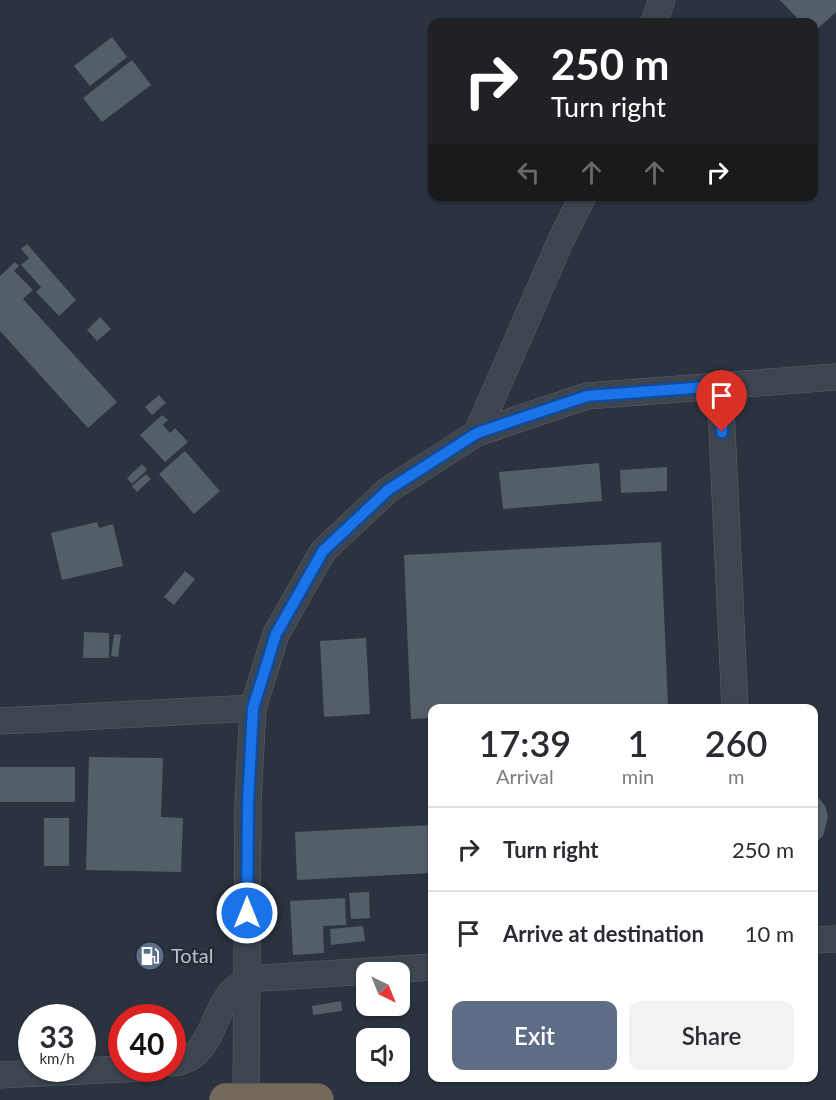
<!DOCTYPE html>
<html lang="en">
<head>
<meta charset="utf-8">
<style>
	body { margin:0; font-family:Lato,sans-serif; background:#f2f2f3; color:#2b2b33; height:100vh; display:flex; flex-direction:column; font-size:22px; white-space:nowrap }
	* { box-sizing:border-box; margin:0 }
	p { font-size:20px; color:#7c7c81 }
	.icon { flex:none; width:33px; height:33px; fill:none; stroke:currentColor; stroke-width:2; stroke-linecap:round; stroke-linejoin:round }
	.map { position:relative; flex:1; overflow:hidden }
	.panel { position:absolute; left:428px; top:704px; width:390px; height:378px; display:flex; flex-direction:column; background:#fff; border-radius:12px; box-shadow:0 2px 4px #0004 }
	.panel>* { flex:none }
	.top-card { position:absolute; left:428px; top:18px; width:390px; height:183px; border-radius:12px; box-shadow:0 2px 4px #0004; background:#202124; color:#fff; overflow:hidden }
	.needle { width:39px; rotate:137deg }
	.tools { position:absolute; left:356px; top:962px; display:grid; gap:12px }
	.tools a { display:grid; place-items:center; width:54px; height:54px; border-radius:12px; background:#fff; box-shadow:0 2px 4px #0004; font-size:30px }
	.speed { position:absolute; left:18px; top:1004px; display:flex; gap:12px; font-size:30px; font-weight:700; text-align:center }
	.speed>* { display:grid; place-content:center; width:78px; height:78px; border-radius:50%; background:#fff; box-shadow:0 2px 4px #0004; line-height:1 }
	.speed small { font-size:15px; font-weight:400 }
	.speed .limit { border:9px solid #d22; background:#fff; color:#111 }
	.pin { position:absolute; display:grid; place-items:center; width:51px; height:51px; color:#fff; margin:-62px -26px; border-radius:50% 50% 50% 0; rotate:-45deg; box-shadow:0 0 6px #0007 }
	.pin .icon { rotate:45deg }
	.me { position:absolute; width:66px; margin:-33px; rotate:0deg; stroke-linejoin:round; filter:drop-shadow(0 0 4px #0008) }
	.turn { display:flex; align-items:center; gap:21px; height:126px; padding:0 24px; font-size:27px }
	.turn .icon { width:78px; height:78px; stroke-width:2.5 }
	.turn b { display:block; font-size:42px; line-height:51px }
	.lanes { display:flex; align-items:center; height:57px; padding:0 24px; background:#0003; justify-content:center; gap:30px; direction:ltr }
	.lanes .off { opacity:.35 }
	.eta { display:flex; justify-content:space-evenly; align-items:center; height:102px; text-align:center }
	.eta b { font-size:36px; font-weight:600; line-height:42px }
	.primary-button { display:flex; gap:12px; margin-top:auto; padding:12px 24px }
	.primary-button a { flex:1; height:69px; border-radius:12px; background:#5e6d86; color:#fff; font-size:24px; font-weight:600; line-height:69px; text-align:center }
	.primary-button a+a { background:#f2f2f3; color:#2b2b33 }
	ul { padding:0; list-style:none }
	li { display:flex; align-items:center; gap:18px; height:84px; padding:0 24px; border-top:2px solid #e1e1e2 }
	li div { flex:1 }
	li b { display:block; font-size:22px }
	li em { font-style:normal }
	.map>svg:first-child { display:block }
	.building { fill:#535e69 }
	.lines { fill:none; stroke-linecap:round; stroke-linejoin:round }
	.minor-casing { stroke:#5b636c; stroke-width:27 }
	.highway-casing { stroke:#485059; stroke-width:34 }
	.minor { stroke:#3d454f; stroke-width:26 }
	.highway { stroke:#74695b; stroke-width:33 }
	.route-casing { stroke:#114b97; stroke-width:15 }
	.route { stroke:#1a73e8; stroke-width:10 }
	.labels { text-anchor:middle; stroke-width:4.5; stroke-linejoin:round; paint-order:stroke }
	.poi-label { font-size:20px; fill:#bac0c9; stroke:#222a34; text-anchor:start }
</style>
</head>
<body>
<div class="map">
<svg width="836" height="1100" viewBox="0 0 836 1100">
	<rect width="100%" height="100%" fill="#2a333f"/>
	<path class="building" d="M 780,0 L 836,0 L 836,12 L 813,33 L 813,22 L 801,22 Z
		M 112,37 L 127,57 L 90,86 L 74,66 Z
		M 132,60 L 151,85 L 102,122 L 83,98 Z
		M 27,244 L 76,300 L 59,316 L 36,292 L 41,287 L 21,265 L 29,258 L 21,249 Z
		M 15,262 L 19,266 L 14,271 L 33,290 L 23,299 L 117,402 L 88,428 L 0,331 L 0,276 Z
		M 100,317 L 111,329 L 97,341 L 87,330 Z
		M 159,395 L 166,403 L 152,415 L 145,407 Z
		M 162,415 L 168,420 L 163,425 L 170,433 L 175,428 L 188,442 L 165,462 L 140,435 Z
		M 185,451 L 220,491 L 194,514 L 159,474 Z
		M 599,463 L 602,501 L 503,509 L 499,472 Z
		M 142,464 L 147,470 L 132,484 L 127,478 Z
		M 667,467 L 667,491 L 621,493 L 620,470 Z
		M 146,474 L 151,479 L 137,492 L 132,486 Z
		M 97,522 L 99,528 L 113,524 L 123,566 L 62,580 L 51,533 Z
		M 661,542 L 668,706 L 629,708 L 432,708 L 432,718 L 411,719 L 404,555 Z
		M 185,571 L 195,579 L 174,605 L 164,597 Z
		M 84,632 L 109,633 L 109,658 L 83,658 Z
		M 114,634 L 121,635 L 118,657 L 111,656 Z
		M 366,638 L 370,714 L 324,717 L 320,641 Z
		M 89,757 L 163,758 L 161,817 L 183,818 L 181,872 L 86,870 Z
		M 0,767 L 75,767 L 75,802 L 0,802 Z
		M 813,794 L 819,798 L 825,806 L 828,816 L 823,836 L 813,844 Z
		M 44,818 L 69,818 L 69,866 L 44,866 Z
		M 432,825 L 432,873 L 297,880 L 295,832 Z
		M 369,892 L 370,918 L 351,919 L 349,893 Z
		M 345,898 L 346,925 L 323,926 L 324,953 L 293,955 L 290,901 Z
		M 363,926 L 365,941 L 331,945 L 330,929 Z
		M 341,1001 L 342,1011 L 313,1015 L 312,1006 Z"/>
	<g class="lines">
		<g class="minor-casing">
			<path id="minor" d="M 654,22 L 662,0
				M 720,386 L 735,708
				M 477,433 L 561,240 L 583,196
				M 0,721 L 253,708
				M 813,940 L 836,939
				M 172,1063 C 210,1060 211,1019 229,995 C 233,989 241,984 247,979 L 432,967
				M 0,1075 L 142,1068
				M 246,1100 L 248,802 L 253,708 L 276,634 L 323,551 L 388,490 L 477,433 L 587,396 L 836,377"/>
		</g>
		<g class="highway-casing">
			<path id="highway" d="M 226,1100 L 317,1100"/>
		</g>
		<use href="#minor" class="minor"/>
		<use href="#highway" class="highway"/>
	</g>
	<g class="lines">
		<g class="route-casing">
			<path id="route" d="M 247,913 L 248,802 L 253,708 L 276,634 L 323,551 L 388,490 L 477,433 L 587,396 L 720,386 L 722,432"/>
		</g>
		<use href="#route" class="route"/>
	</g>
	<defs>
		<g id="fuel-disc" transform="scale(1.5)"><circle r="9.5" fill="#5c6f8a" stroke="#222a34"/><path d="M-5.5-6h7V0h2V4h1.3V-2.5L3-4.5l.8-.8L6-3V5H2.5V1h-1V6h-7ZM-4.2-4.7v3.2H.2V-4.7Z" fill="#fff"/></g>
	</defs>
	<g fill-rule="evenodd">
		<use href="#fuel-disc" x="150" y="956"/>
	</g>
	<g class="labels">
		<g class="poi-label">
			<text x="171" y="963">Total</text>
		</g>
	</g>
</svg>
<div class="tools">
<a><svg class="needle" viewBox="-14 -14 28 28"><path d="M0-13l5 13h-10z" fill="#e53935"/><path d="M0 13l5-13h-10z" fill="#7c7c81"/></svg></a>
<a><svg class="icon" aria-label="sound" viewBox="0 0 24 24"><path d="M4 9h4l5-4v14l-5-4H4zM17 9q2 3 0 6"/></svg></a>
</div>
<div class="speed"><div>33<small>km/h</small></div><div class="limit">40</div></div>
<div class="pin" style="left:722px;top:432px;background:#d93025"><svg class="icon" aria-label="arrive" viewBox="0 0 24 24"><path d="M6 21V4h12l-3 4 3 4H6"/></svg></div>
<svg class="me" style="left:247px;top:913px" viewBox="-20 -20 40 40"><circle r="17" fill="#1a73e8" stroke="#fff" stroke-width="3"/><path d="M0-11L8 9 0 5-8 9z" fill="#fff"/></svg>
<div class="top-card">
<div class="turn"><svg class="icon" aria-label="right" viewBox="0 0 24 24"><path d="M7 20v-9h11M14 6l5 5-5 5"/></svg><div><b>250 m</b>Turn right</div></div>
<div class="lanes"><svg class="icon off" aria-label="left" viewBox="0 0 24 24"><path d="M17 20v-9H6M10 6l-5 5 5 5"/></svg><svg class="icon off" aria-label="ahead" viewBox="0 0 24 24"><path d="M12 20V5M6 11l6-6 6 6"/></svg><svg class="icon off" aria-label="ahead" viewBox="0 0 24 24"><path d="M12 20V5M6 11l6-6 6 6"/></svg><svg class="icon" aria-label="right" viewBox="0 0 24 24"><path d="M7 20v-9h11M14 6l5 5-5 5"/></svg></div>
</div>
<section class="panel">
<div class="eta">
<div><b>17:39</b><p>Arrival</p></div>
<div><b>1</b><p>min</p></div>
<div><b>260</b><p>m</p></div>
</div>
<ul>
<li><svg class="icon" aria-label="right" viewBox="0 0 24 24"><path d="M7 20v-9h11M14 6l5 5-5 5"/></svg><div><b>Turn right</b></div><em>250 m</em></li>
<li><svg class="icon" aria-label="arrive" viewBox="0 0 24 24"><path d="M6 21V4h12l-3 4 3 4H6"/></svg><div><b>Arrive at destination</b></div><em>10 m</em></li>
</ul>
<div class="primary-button"><a>Exit</a><a>Share</a></div>
</section>
</div>
</body>
</html>
